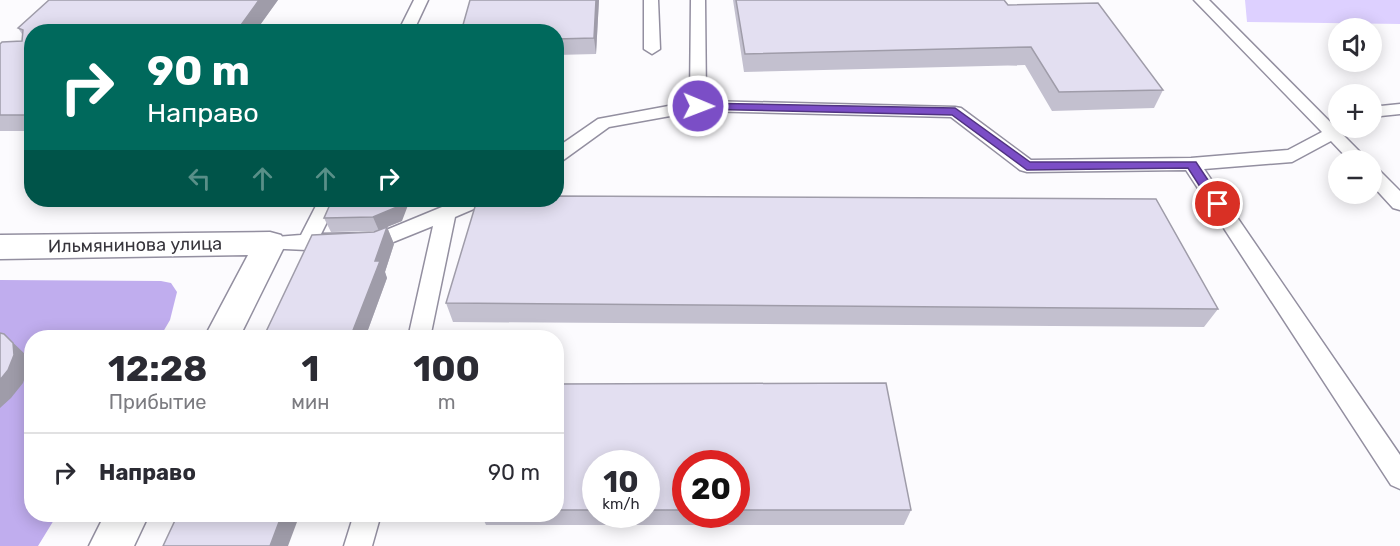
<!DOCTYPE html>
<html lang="ru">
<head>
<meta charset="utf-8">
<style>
	body { margin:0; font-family:Rubik,sans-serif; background:#f7f7f7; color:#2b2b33; height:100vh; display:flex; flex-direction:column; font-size:22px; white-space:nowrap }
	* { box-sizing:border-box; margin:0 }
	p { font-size:20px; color:#7c7c81 }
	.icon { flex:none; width:33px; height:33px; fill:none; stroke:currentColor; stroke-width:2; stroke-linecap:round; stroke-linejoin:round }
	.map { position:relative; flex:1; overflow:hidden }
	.drawer { position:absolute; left:24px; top:330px; width:540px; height:192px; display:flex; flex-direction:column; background:#fff; border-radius:24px; box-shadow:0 3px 15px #0003 }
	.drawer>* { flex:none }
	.top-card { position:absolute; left:24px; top:24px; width:540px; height:183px; border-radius:24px; box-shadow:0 3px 15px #0003; background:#00695c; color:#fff; overflow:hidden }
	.tools { position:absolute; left:1328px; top:18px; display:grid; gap:12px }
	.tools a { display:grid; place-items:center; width:54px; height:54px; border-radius:50%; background:#fff; box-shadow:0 3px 15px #0003; font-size:30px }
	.speed { position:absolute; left:582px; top:450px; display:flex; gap:12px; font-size:30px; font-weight:700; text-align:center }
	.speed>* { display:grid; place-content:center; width:78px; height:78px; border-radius:50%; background:#fff; box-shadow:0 3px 15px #0003; line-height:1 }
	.speed small { font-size:15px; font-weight:400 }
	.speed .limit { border:9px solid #d22; background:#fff; color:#111 }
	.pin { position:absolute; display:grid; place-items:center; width:51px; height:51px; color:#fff; margin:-26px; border:3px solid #fff; border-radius:50%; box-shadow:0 2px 6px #0007 }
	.me { position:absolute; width:66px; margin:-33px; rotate:91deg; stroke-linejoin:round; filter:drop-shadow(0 0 4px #0008) }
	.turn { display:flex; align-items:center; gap:21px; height:126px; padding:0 24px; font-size:27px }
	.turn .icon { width:78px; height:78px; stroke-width:2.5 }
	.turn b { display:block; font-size:42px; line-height:51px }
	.lanes { display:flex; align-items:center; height:57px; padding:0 24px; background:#0003; justify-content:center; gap:30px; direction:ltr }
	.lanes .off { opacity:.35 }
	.eta { display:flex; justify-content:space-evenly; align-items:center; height:102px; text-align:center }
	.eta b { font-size:36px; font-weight:700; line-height:42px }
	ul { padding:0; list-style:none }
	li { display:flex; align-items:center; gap:18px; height:78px; padding:0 24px; border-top:2px solid #e1e1e2 }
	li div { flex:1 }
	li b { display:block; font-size:22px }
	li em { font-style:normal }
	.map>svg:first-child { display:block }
	.green { fill:#ddd0ff }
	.forest { fill:#c0adee }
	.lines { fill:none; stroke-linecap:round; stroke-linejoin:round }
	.lane-casing { stroke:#938fa0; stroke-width:3 }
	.street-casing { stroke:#938fa0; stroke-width:3 }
	.lane { fill:#fff; fill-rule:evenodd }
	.street { fill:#fff; fill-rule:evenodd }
	.wall { fill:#c3c0cf; fill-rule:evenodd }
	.shaded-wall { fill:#9f9ca9 }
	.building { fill:#e3dff1; stroke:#9f9ca9; stroke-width:1.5 }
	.route { fill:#7b4ec6; stroke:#503381; stroke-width:1.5 }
	.labels { text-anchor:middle; stroke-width:4.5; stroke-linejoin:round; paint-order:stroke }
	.street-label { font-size:18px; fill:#37353c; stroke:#fff }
</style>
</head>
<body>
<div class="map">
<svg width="1400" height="546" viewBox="0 0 1400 546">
	<rect width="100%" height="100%" fill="#fcfbfe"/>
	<path class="green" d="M 1245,0 L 1400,0 L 1400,24 L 1247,22 Z"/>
	<path class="forest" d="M 0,280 L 161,281 L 171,283 L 177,292 L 170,320 L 160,337 L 32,338 L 32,514 L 57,515 L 38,546 L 0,546 Z"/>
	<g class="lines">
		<g class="lane-casing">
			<path id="lane" d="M 414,0 L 428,0 L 413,32 L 398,32 Z
				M 644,0 L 658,0 L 660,49 L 652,54 L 644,49 Z
				M 691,0 L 705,0 L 706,101 L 955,107 L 961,108 L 1031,160 L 1191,158 L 1288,150 L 1322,132 L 1194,0 L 1209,0 L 1368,160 L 1349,160 L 1331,141 L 1292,162 L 1204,169 L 1400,455 L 1400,489 L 1391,485 L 1186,170 L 1027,172 L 1020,170 L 951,117 L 698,111 L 609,127 L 562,161 L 556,163 L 556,148 L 598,119 L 690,102 Z
				M 1400,104 L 1400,114 L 1371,117 L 1371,107 Z
				M 1371,167 L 1378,169 L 1400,191 L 1400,210 L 1393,208 L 1371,184 Z
				M 319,200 L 338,200 L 321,234 L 379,233 L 459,200 L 485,200 L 483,205 L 455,217 L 430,338 L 408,338 L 433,226 L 381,247 L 307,250 L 263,248 L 260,243 L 263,238 L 301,235 Z
				M 354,514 L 381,514 L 372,546 L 344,546 Z"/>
		</g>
		<g class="street-casing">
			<path id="street" d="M 270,232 L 281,235 L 286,243 L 239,338 L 204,338 L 248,255 L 0,259 L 0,235 Z
				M 105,514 L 149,514 L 134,546 L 89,546 Z"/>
		</g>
		<use href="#lane" class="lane"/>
		<use href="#street" class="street"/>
	</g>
	<path class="wall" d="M 278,0 L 255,32 L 32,32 L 32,131 L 0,131 L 0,44 L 22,41 L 22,34 L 18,28 Z
		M 470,0 L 599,0 L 596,54 L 556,55 L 556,32 Z
		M 733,0 L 1004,0 L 1008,5 L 1163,90 L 1154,108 L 1052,111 L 1025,65 L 744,72 Z
		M 60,200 L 135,200 L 133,203 L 63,203 Z
		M 332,200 L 402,221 L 387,227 L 394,244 L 385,272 L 387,278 L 365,338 L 263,338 L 374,232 L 377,231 L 331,232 L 324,218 Z
		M 446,303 L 1218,309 L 1204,327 L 453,322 Z
		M 556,384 L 911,510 L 904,525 L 486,525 L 481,514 L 556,514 ZM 596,464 L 646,464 L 646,514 L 596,514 ZM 686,464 L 736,464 L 736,514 L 686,514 Z"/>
	<path class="shaded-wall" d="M 259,0 L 278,0 L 255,32 L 236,32 Z
		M 596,0 L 599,0 L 596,54 L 594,38 Z
		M 400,200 L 410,200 L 402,221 L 387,227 L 394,244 L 385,272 L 387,278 L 365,338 L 350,338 L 375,261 L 379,231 L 373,217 Z
		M 4,334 L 27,356 L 28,368 L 23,383 L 11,398 L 0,408 L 0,380 Z
		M 282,514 L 300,514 L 288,546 L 270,546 Z"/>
	<path class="building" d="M 49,0 L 259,0 L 236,32 L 32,32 L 32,115 L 0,115 L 0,44 L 2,42 L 22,41 L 23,30 L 18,28 Z
		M 470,0 L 596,0 L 594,38 L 556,39 L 556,32 L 461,32 Z
		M 736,0 L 1004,0 L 1008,5 L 1098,3 L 1163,90 L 1059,92 L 1031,47 L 745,54 Z
		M 556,196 L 1156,199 L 1218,309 L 446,303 L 477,200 L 556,200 Z
		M 332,200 L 400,200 L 397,207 L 373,217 L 324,218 Z
		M 387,227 L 375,261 L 380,261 L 350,338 L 263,338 L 312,235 L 374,232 Z
		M 0,333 L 4,334 L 13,343 L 14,355 L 8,370 L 0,380 Z
		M 886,383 L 911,510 L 736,510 L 736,464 L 686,464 L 686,510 L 646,510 L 646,464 L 596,464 L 596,510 L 556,510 L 556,384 Z
		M 178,514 L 282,514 L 270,546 L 163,546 Z"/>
	<path class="route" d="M 698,103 L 955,108 L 1030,162 L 1196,162 L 1224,204 L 1222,207 L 1213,207 L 1188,168 L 1027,170 L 952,115 L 695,109 L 695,104 Z"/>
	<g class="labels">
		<g class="street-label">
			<text transform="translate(135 245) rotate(-1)" y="6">Ильмянинова улица</text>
		</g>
	</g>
</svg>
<div class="tools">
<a><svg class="icon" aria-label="sound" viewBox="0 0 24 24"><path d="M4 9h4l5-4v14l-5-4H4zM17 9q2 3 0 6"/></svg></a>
<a>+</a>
<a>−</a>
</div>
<div class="speed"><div>10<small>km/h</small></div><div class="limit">20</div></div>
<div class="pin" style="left:1218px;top:204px;background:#d93025"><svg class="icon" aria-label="arrive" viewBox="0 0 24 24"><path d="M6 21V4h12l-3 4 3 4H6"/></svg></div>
<svg class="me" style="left:698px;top:106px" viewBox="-20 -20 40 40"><circle r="17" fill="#7b4ec6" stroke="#fff" stroke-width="3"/><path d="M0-11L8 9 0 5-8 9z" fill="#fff"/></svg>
<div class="top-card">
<div class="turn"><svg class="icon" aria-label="right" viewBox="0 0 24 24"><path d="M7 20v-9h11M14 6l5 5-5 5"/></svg><div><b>90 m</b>Направо</div></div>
<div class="lanes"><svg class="icon off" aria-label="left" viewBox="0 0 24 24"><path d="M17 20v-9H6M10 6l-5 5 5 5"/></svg><svg class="icon off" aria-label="ahead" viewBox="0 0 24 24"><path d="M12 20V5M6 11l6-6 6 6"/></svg><svg class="icon off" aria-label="ahead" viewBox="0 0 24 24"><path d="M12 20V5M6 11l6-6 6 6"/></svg><svg class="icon" aria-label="right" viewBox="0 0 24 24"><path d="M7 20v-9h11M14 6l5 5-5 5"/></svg></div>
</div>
<section class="drawer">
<div class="eta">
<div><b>12:28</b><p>Прибытие</p></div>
<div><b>1</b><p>мин</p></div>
<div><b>100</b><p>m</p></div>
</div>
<ul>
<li><svg class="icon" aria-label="right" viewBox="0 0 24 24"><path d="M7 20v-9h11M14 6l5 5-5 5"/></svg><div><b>Направо</b></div><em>90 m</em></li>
</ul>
</section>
</div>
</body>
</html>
